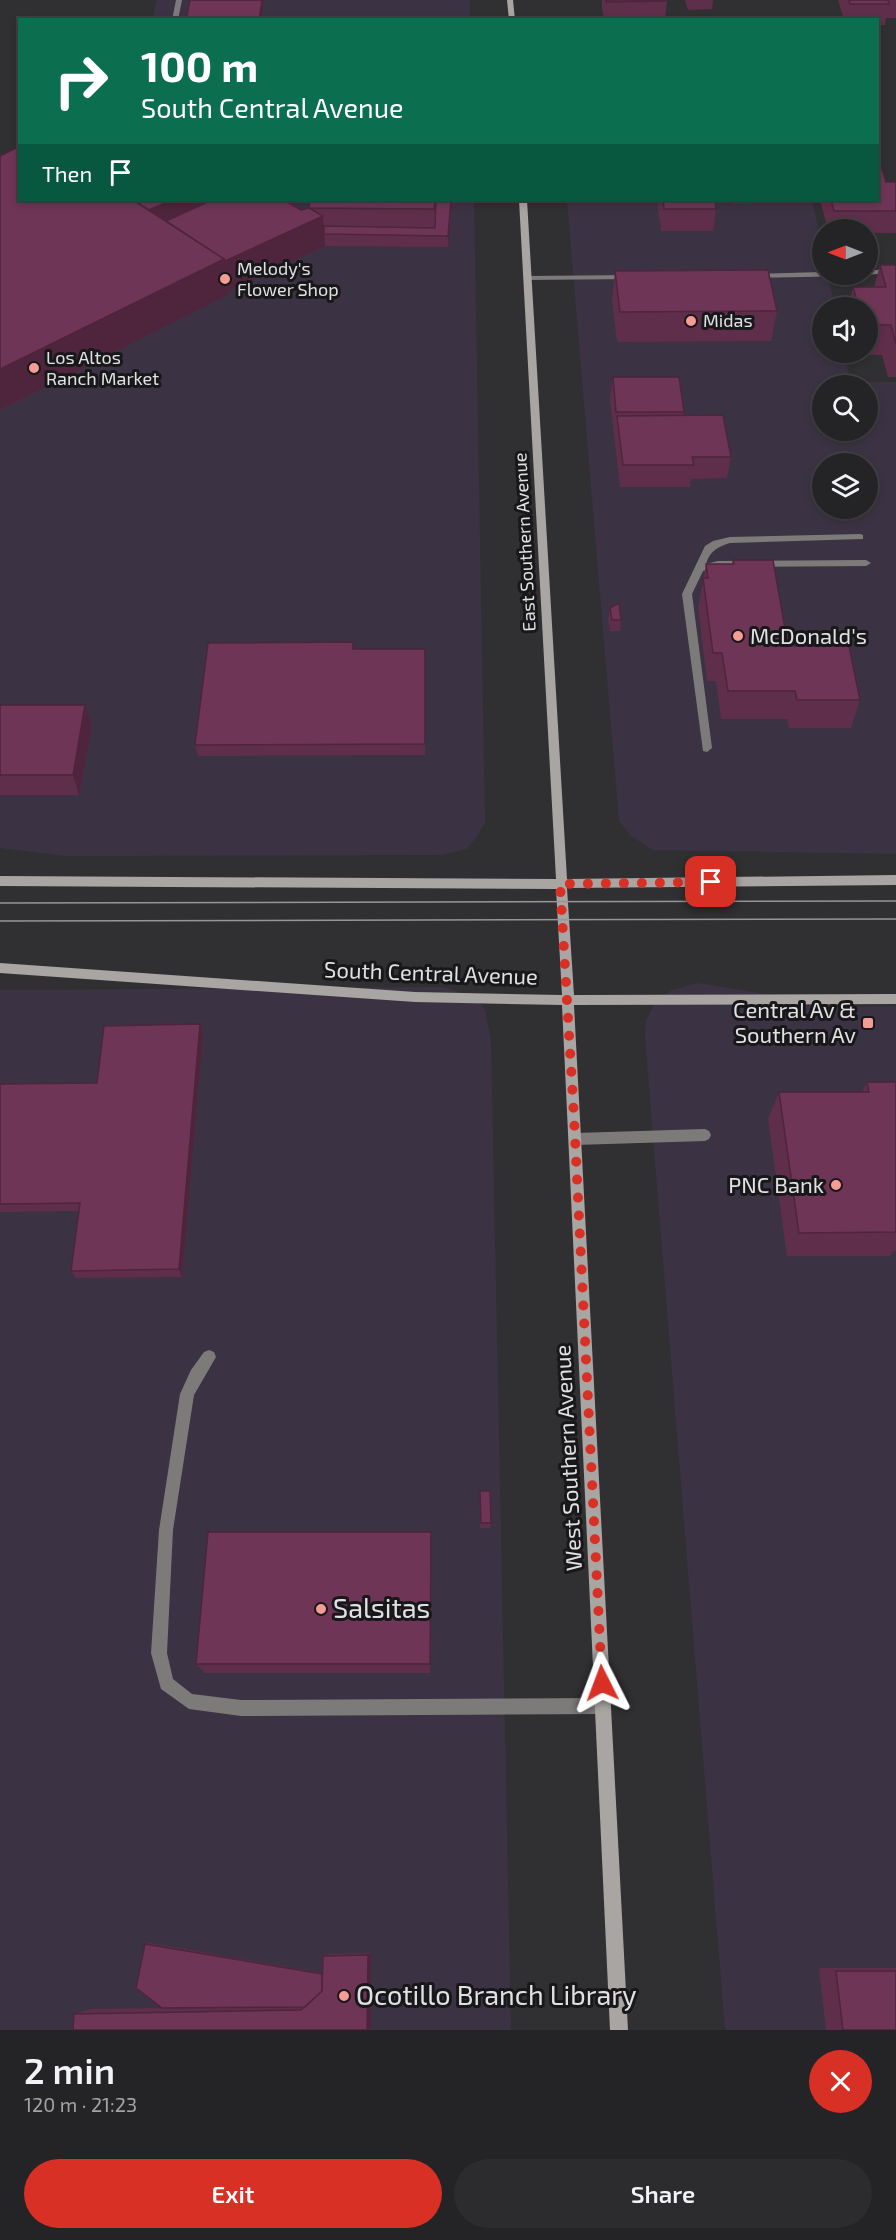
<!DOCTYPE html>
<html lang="en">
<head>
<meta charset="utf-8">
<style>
	body { margin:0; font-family:"Exo 2",sans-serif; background:#2c2b2e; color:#f1f3f6; height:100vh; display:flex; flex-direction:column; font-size:22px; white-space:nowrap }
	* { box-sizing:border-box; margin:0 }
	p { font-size:20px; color:#a3a4a7 }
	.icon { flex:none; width:33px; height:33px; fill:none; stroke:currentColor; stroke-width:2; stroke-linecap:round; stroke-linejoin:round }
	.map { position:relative; height:2030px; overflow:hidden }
	.details { display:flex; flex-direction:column; background:#242326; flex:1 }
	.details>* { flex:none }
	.hud { position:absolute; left:18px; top:18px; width:861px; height:183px; border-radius:0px; box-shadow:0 3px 9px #0003,0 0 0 2px #414043; background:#0b6e4f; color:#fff; overflow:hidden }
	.needle { width:39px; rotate:270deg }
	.fabs { position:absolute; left:812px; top:219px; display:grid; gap:12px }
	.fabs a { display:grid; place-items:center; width:66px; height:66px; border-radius:50%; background:#242326; box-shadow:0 3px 9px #0003,0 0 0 2px #414043; font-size:30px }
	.pin { position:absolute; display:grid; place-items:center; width:51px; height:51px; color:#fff; margin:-26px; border-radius:12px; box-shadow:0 3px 9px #0006 }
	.me { position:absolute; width:66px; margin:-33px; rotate:357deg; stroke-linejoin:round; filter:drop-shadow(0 0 4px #0008) }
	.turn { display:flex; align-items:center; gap:21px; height:126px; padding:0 24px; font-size:27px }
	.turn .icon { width:78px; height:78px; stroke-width:2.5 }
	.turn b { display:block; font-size:42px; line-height:51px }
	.then { display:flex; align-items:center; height:57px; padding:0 24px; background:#0003; gap:12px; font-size:22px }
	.round { display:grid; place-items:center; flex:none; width:63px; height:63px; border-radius:32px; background:#2c2b2e }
	.headline { display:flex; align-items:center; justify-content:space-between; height:102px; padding:0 24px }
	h1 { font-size:36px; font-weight:600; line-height:45px }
	.button { display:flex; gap:12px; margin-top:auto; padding:12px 24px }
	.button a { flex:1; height:69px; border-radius:36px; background:#d93025; color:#fff; font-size:24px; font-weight:600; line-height:69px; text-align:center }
	.button a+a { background:#2c2b2e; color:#f1f3f6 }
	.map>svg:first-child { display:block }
	.commercial { fill:#3b3343; fill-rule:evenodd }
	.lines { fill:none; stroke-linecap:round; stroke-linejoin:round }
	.lane { fill:#7d7b79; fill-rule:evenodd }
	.street { fill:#7d7b79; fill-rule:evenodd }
	.secondary { fill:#a8a5a3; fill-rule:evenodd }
	.tram { stroke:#969597; stroke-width:1.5 }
	.wall { fill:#5f2e4a }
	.shaded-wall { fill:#4e253c }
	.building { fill:#6f3556; stroke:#4e253c; stroke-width:1.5 }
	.route { stroke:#d93025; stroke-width:10; stroke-dasharray:0 18 }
	.poi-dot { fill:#f59c94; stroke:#181719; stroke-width:2 }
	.labels { text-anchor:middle; stroke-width:6; stroke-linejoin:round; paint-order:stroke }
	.far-poi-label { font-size:18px; fill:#e1e0e2; stroke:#181719; text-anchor:start }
	.far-street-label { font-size:18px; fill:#e1e0e2; stroke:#181719 }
	.poi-label { font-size:22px; fill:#e1e0e2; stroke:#181719; text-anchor:end }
	.street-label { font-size:22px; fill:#e1e0e2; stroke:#181719 }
	.near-poi-label { font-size:27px; fill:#e1e0e2; stroke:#181719; text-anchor:start }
</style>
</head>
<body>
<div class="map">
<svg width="896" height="2030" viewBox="0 0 896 2030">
	<rect width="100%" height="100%" fill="#302f32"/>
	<path class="commercial" d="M 157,0 L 470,0 L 470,19 L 152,20 Z
		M 0,159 L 20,200 L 474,200 L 485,822 L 478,835 L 467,849 L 442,855 L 66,856 L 0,848 Z
		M 567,200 L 812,200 L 822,246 L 822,274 L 828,275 L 835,307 L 822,308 L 822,352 L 844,353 L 851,382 L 896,382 L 896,854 L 653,850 L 631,836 L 619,821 ZM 822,386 L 867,386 L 867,430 L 822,430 ZM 822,464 L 867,464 L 867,508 L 822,508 Z
		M 698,983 L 844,1007 L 896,1006 L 896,2030 L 725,2030 L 645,1037 L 646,1020 L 657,1000 L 672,990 Z
		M 444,987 L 477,998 L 485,1010 L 491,1040 L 511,2030 L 0,2030 L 0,990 Z"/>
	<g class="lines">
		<path class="lane" d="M 176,0 L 182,0 L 178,20 L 172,20 Z
			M 860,534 L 863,535 L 863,539 L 730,543 C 717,547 710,551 706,564 L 718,561 L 866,560 L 871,563 L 866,566 L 718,567 L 703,571 L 692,594 L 712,748 L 707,752 L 703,751 L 682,594 L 705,546 L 713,541 L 730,537 Z
			M 705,1129 L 709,1131 L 711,1135 L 709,1139 L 705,1141 L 575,1145 L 571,1143 L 569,1139 L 571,1135 L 575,1133 Z
			M 209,1350 L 214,1352 L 216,1357 L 194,1395 L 173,1530 L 167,1653 L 173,1679 L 192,1694 L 241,1700 L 603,1698 L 609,1700 L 611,1706 L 609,1712 L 603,1714 L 241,1716 L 189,1709 L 161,1689 L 151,1653 L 159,1530 L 180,1394 L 191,1370 L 204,1352 Z"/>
		<path class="street" d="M 896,268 L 896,272 L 867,275 L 864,274 L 867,274 L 867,271 Z
			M 822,272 L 822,274 L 863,274 L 859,276 L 754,278 L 750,276 L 754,274 Z
			M 631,275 L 634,275 L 634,279 L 527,280 L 523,278 L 527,276 Z"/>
		<path class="secondary" d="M 507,0 L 513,0 L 515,20 L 509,20 Z
			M 519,200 L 527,200 L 567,879 L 896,875 L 896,885 L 567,888 L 574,995 L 896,994 L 896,1004 L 574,1005 L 628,2030 L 610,2030 L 562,1005 L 415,1002 L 0,973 L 0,963 L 415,992 L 562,995 L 556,889 L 0,886 L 0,876 L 556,879 Z"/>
		<path class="tram" d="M 0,903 L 896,901
			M 0,921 L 896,919"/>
	</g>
	<path class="wall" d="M 602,0 L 667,0 L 665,20 L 604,20 L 602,8 Z
		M 685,0 L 713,0 L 712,9 L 688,10 Z
		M 838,0 L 896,0 L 896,18 L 886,18 L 885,25 L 878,25 L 878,20 L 844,20 Z
		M 0,156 L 20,200 L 301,210 L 309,208 L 452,207 L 448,247 L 325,246 L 229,291 L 229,294 L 0,410 Z
		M 886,182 L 896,182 L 896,233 L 867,233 L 867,230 L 828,230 L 820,200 L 878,200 Z
		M 657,200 L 715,200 L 716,209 L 713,231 L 661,231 Z
		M 732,200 L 755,200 L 754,203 L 733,204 Z
		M 880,265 L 896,265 L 896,377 L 888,377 L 882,355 L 856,355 L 855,352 L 867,352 L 867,308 L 848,308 L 853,287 L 874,287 Z
		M 615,271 L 777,311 L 771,341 L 617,342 L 612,301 Z
		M 613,377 L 684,412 L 684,415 L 731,457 L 727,478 L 691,479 L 690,487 L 620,487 L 610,399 Z
		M 733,560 L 788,646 L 860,700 L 851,728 L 789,728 L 787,719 L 721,719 L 716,681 L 707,681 L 698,608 L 706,564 L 732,564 Z
		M 610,608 L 621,620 L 620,631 L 610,631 L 608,619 Z
		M 353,649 L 425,649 L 425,755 L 198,756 L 195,745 Z
		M 0,705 L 85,705 L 92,726 L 79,795 L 0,795 Z
		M 200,1024 L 203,1034 L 182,1277 L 76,1278 L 71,1271 L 79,1211 L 0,1212 L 0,1084 L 97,1083 Z
		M 867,1082 L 896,1082 L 896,1251 L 893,1251 L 890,1256 L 787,1256 L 768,1119 L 779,1092 L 862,1092 Z
		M 480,1491 L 491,1523 L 490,1528 L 480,1528 Z
		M 431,1545 L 430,1673 L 205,1673 L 196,1664 Z
		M 150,1943 L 323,1973 L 323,1956 L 329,1954 L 371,1953 L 371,2030 L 74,2014 L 91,2009 L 162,2008 L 145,1944 Z
		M 819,1968 L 896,1968 L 896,2030 L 826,2030 Z"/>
	<path class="shaded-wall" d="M 262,0 L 264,0 L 261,20 L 259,20 Z
		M 172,200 L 231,200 L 162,223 L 145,212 Z
		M 452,200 L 452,207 L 448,247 L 448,236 Z
		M 323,216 L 325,246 L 229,291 L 229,294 L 0,410 L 0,369 L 224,259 Z
		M 85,705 L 92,726 L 79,795 L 73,775 Z
		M 200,1024 L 203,1034 L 182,1277 L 179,1269 Z
		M 371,1953 L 371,2030 L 367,2030 L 368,1955 Z"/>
	<path class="building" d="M 190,0 L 262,0 L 259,20 L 186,20 Z
		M 606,0 L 667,0 L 667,1 L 606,2 Z
		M 849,0 L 888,0 L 889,4 L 850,4 Z
		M 20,146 L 20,200 L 133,200 L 224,259 L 0,369 L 0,156 Z
		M 878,166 L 881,166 L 886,182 L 896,182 L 896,211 L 834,211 L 831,200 L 878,200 Z
		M 133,200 L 172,200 L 149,210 Z
		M 212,200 L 284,200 L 301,210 L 309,208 L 323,216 L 225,261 L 224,259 L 166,221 Z
		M 310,200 L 435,200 L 434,209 L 309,208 Z
		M 436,200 L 451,200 L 448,236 L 324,234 L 324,226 L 435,228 Z
		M 663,200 L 715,200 L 716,209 L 664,209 Z
		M 880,265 L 896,265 L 896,344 L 891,325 L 867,325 L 867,308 L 859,308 L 853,287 L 886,287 Z
		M 768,270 L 777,311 L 620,312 L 615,271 Z
		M 613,377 L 679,377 L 684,412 L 616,412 Z
		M 723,415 L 731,457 L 692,457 L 694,465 L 623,465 L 617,416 Z
		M 733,560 L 773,560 L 788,646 L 849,646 L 860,700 L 797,700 L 795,691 L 728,691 L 722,653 L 713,653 L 703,578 L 708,578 L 706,564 L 734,564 Z
		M 619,603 L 621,620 L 612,620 L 610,608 Z
		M 353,642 L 353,649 L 425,649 L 425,744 L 195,745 L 208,643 Z
		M 0,705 L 85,705 L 73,775 L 0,775 Z
		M 200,1024 L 179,1269 L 71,1271 L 80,1203 L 0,1204 L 0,1084 L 97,1083 L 104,1026 Z
		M 867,1082 L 896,1082 L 896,1232 L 799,1233 L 779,1092 L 869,1092 Z
		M 480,1491 L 490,1491 L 491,1523 L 481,1523 Z
		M 208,1532 L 431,1532 L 430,1664 L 196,1664 Z
		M 145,1944 L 322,1974 L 322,1991 L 305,2007 L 162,2008 L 136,1988 Z
		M 368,1955 L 367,2030 L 73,2030 L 74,2014 L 301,2010 L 322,1991 L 323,1956 Z
		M 836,1971 L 896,1971 L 896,2030 L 843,2030 Z"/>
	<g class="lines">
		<path class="route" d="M 602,1683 L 574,1117 L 560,884 L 711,882"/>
	</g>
	<g class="poi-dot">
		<circle cx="225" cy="279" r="6"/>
		<circle cx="691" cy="321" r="6"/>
		<circle cx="34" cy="368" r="6"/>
		<circle cx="738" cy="636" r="6"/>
		<rect x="862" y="1017" width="12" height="12" rx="3"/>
		<circle cx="836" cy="1185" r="6"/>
		<circle cx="321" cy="1609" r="6"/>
		<circle cx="344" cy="1996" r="6"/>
	</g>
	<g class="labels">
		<g class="far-poi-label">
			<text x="237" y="275">Melody's<tspan x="237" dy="21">Flower Shop</tspan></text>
			<text x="703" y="327">Midas</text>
			<text x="46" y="364">Los Altos<tspan x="46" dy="21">Ranch Market</tspan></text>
		</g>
		<g class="far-street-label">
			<text transform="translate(525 542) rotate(-93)" y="6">East Southern Avenue</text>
		</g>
		<g class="poi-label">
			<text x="750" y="644" text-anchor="start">McDonald's</text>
			<text x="856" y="1018">Central Av &amp;<tspan x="856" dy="25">Southern Av</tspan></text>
			<text x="824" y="1193">PNC Bank</text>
		</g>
		<g class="street-label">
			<text transform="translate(431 973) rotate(2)" y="8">South Central Avenue</text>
			<text transform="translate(568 1458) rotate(-93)" y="8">West Southern Avenue</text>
		</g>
		<g class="near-poi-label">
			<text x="333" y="1618">Salsitas</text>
			<text x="356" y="2005">Ocotillo Branch Library</text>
		</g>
	</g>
</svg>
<div class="fabs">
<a><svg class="needle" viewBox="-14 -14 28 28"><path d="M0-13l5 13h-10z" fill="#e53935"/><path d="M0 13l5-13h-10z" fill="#a3a4a7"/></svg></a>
<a><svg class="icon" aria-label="sound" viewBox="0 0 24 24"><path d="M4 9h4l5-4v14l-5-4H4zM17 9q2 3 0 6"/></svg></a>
<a><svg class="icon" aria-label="search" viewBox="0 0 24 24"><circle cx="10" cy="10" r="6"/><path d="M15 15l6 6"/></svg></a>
<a><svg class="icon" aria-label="layers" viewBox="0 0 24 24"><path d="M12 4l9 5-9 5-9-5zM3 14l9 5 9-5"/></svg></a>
</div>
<div class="pin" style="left:711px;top:882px;background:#d93025"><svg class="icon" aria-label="arrive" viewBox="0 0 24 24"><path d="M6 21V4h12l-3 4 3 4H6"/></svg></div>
<svg class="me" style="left:602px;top:1683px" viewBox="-20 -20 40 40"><path d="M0-17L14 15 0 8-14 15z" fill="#d93025" stroke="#fff" stroke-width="4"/></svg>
<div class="hud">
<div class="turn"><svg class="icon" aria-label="right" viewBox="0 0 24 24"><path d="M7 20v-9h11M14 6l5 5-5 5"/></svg><div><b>100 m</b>South Central Avenue</div></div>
<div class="then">Then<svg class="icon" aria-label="arrive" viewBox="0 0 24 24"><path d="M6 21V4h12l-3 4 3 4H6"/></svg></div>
</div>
</div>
<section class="details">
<div class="headline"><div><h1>2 min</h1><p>120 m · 21:23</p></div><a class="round" style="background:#d93025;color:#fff"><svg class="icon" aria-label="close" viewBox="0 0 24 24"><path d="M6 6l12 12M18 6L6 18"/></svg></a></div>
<div class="button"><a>Exit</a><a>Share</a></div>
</section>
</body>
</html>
